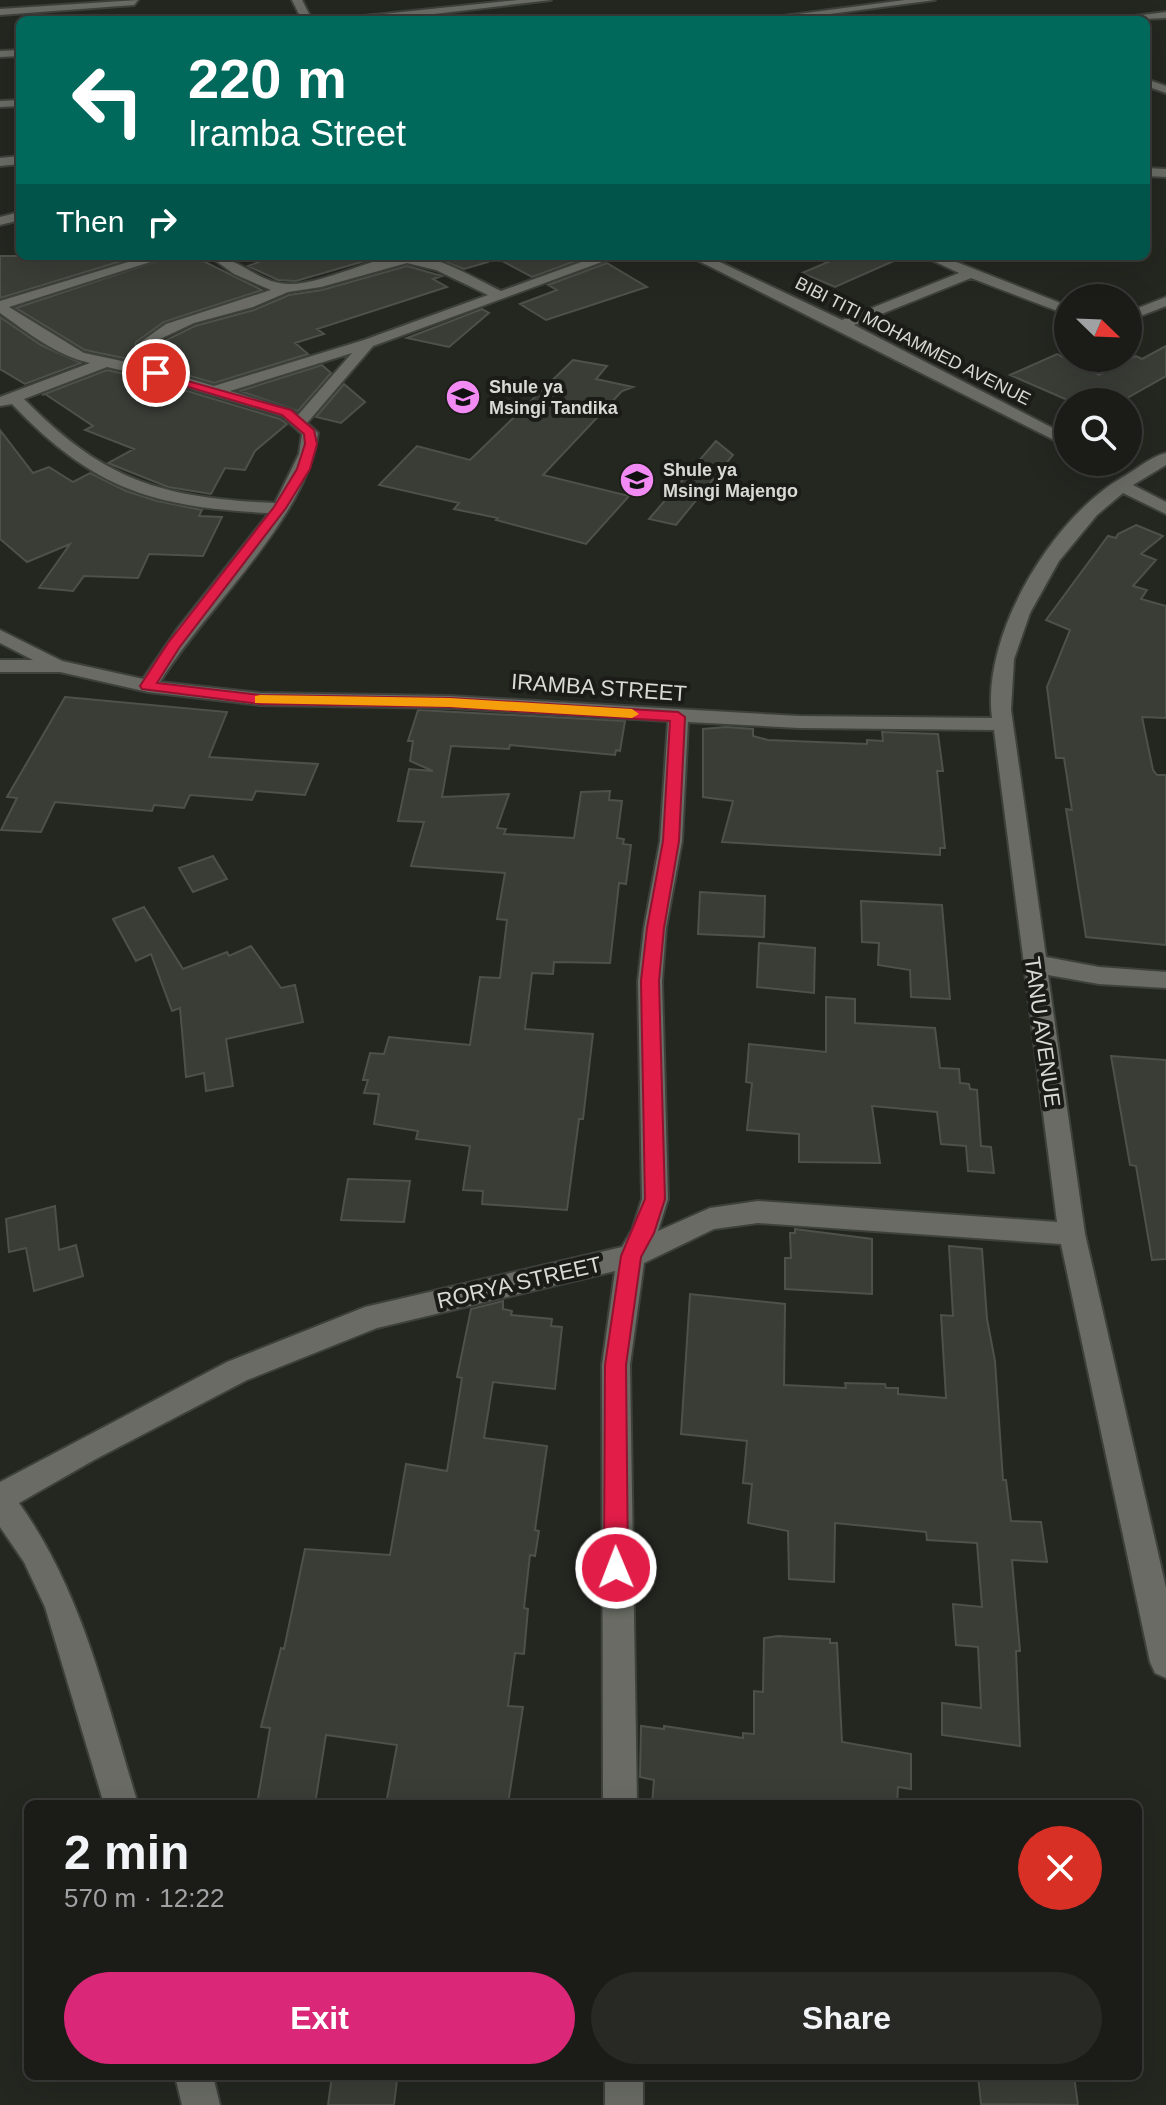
<!DOCTYPE html>
<html lang="en">
<head>
<meta charset="utf-8">
<style>
	body { margin:0; font-family:Arial,sans-serif; background:#282925; color:#f1f3f6; height:100vh; display:flex; flex-direction:column; font-size:30px; white-space:nowrap }
	* { box-sizing:border-box; margin:0 }
	p { font-size:26px; color:#a0a1a2 }
	.icon { flex:none; width:44px; height:44px; fill:none; stroke:currentColor; stroke-width:2; stroke-linecap:round; stroke-linejoin:round }
	.map { position:relative; flex:1; overflow:hidden }
	.details { position:absolute; left:24px; top:1800px; width:1118px; height:280px; display:flex; flex-direction:column; background:#1b1c18; border-radius:12px; box-shadow:0 8px 32px #0002,0 0 0 2px #393a37 }
	.details>* { flex:none }
	.top-card { position:absolute; left:16px; top:16px; width:1134px; height:244px; border-radius:12px; box-shadow:0 8px 32px #0002,0 0 0 2px #393a37; background:#00695c; color:#fff; overflow:hidden }
	.needle { width:52px; rotate:113deg }
	.buttons { position:absolute; left:1054px; top:284px; display:grid; gap:16px }
	.buttons a { display:grid; place-items:center; width:88px; height:88px; border-radius:50%; background:#1b1c18; box-shadow:0 8px 32px #0002,0 0 0 2px #393a37; font-size:40px }
	.pin { position:absolute; display:grid; place-items:center; width:68px; height:68px; color:#fff; margin:-34px; border:4px solid #fff; border-radius:50%; box-shadow:0 2px 8px #0007 }
	.me { position:absolute; width:88px; margin:-44px; rotate:359deg; stroke-linejoin:round; filter:drop-shadow(0 0 6px #0008) }
	.turn { display:flex; align-items:center; gap:28px; height:168px; padding:0 40px; font-size:36px }
	.turn .icon { width:104px; height:104px; stroke-width:2.5 }
	.turn b { display:block; font-size:56px; line-height:68px }
	.then { display:flex; align-items:center; height:76px; padding:0 40px; background:#0003; gap:16px; font-size:30px }
	.round { display:grid; place-items:center; flex:none; width:84px; height:84px; border-radius:42px; background:#282925 }
	.head { display:flex; align-items:center; justify-content:space-between; height:136px; padding:0 40px }
	h1 { font-size:48px; font-weight:700; line-height:60px }
	.cta { display:flex; gap:16px; margin-top:auto; padding:16px 40px }
	.cta a { flex:1; height:92px; border-radius:48px; background:#db2777; color:#fff; font-size:32px; font-weight:700; line-height:92px; text-align:center }
	.cta a+a { background:#282925; color:#f1f3f6 }
	.map>svg:first-child { display:block }
	.building { fill:#3a3c36; stroke:#4e504a; stroke-width:2 }
	.lines { fill:none; stroke-linecap:round; stroke-linejoin:round }
	.minor-casing { stroke:#3e403b; stroke-width:4 }
	.minor { fill:#696b64; fill-rule:evenodd }
	.route { fill:#e11d48; stroke:#92132f; stroke-width:2 }
	.slow { fill:#f59e0b }
	.labels { text-anchor:middle; stroke-width:8; stroke-linejoin:round; paint-order:stroke }
	.far-street-label { font-size:18px; fill:#d9dad6; stroke:#1b1c17 }
	.far-poi-label { font-size:18px; font-weight:bold; fill:#d9dad6; stroke:#1b1c17; text-anchor:start }
	.street-label { font-size:22px; fill:#d9dad6; stroke:#1b1c17 }
</style>
</head>
<body>
<div class="map">
<svg width="1166" height="2105" viewBox="0 0 1166 2105">
	<rect width="100%" height="100%" fill="#242620"/>
	<path class="building" d="M 0,256 L 138,256 L 0,298 Z
		M 172,256 L 193,256 L 262,290 L 164,322 L 136,342 L 133,360 L 85,350 L 16,308 Z
		M 275,256 L 382,256 L 296,281 L 278,280 L 248,266 Z
		M 430,256 L 487,256 L 488,262 L 464,269 Z
		M 493,256 L 589,256 L 532,277 Z
		M 842,256 L 905,256 L 835,287 L 802,273 Z
		M 607,263 L 647,287 L 546,320 L 520,304 L 557,290 L 548,285 Z
		M 407,266 L 442,276 L 433,279 L 447,287 L 317,329 L 324,334 L 295,343 L 308,354 L 214,383 L 153,365 L 153,349 L 162,342 L 195,326 L 254,310 L 289,295 L 322,290 Z
		M 482,309 L 489,313 L 449,347 L 407,338 Z
		M 0,317 L 41,345 L 81,363 L 25,384 L 0,369 Z
		M 1166,346 L 1166,376 L 1120,402 L 1072,402 L 1010,375 L 1057,354 L 1099,375 L 1136,356 L 1142,359 Z
		M 573,360 L 607,366 L 596,379 L 633,387 L 622,391 L 543,475 L 629,496 L 586,544 L 496,520 L 498,518 L 454,509 L 459,503 L 379,485 L 417,446 L 470,460 Z
		M 322,365 L 331,373 L 298,411 L 240,391 Z
		M 107,370 L 151,380 L 280,419 L 287,424 L 255,451 L 245,470 L 225,468 L 211,494 L 168,487 L 108,463 L 134,449 L 85,430 L 93,426 L 45,394 L 42,395 Z
		M 344,384 L 365,402 L 341,423 L 316,417 Z
		M 0,430 L 33,473 L 49,467 L 73,482 L 90,473 L 126,491 L 157,501 L 202,510 L 199,516 L 222,517 L 203,556 L 149,554 L 138,578 L 84,576 L 73,591 L 39,588 L 70,544 L 27,562 L 0,539 Z
		M 716,441 L 733,455 L 676,525 L 649,519 Z
		M 1136,525 L 1163,536 L 1141,554 L 1156,560 L 1133,586 L 1147,590 L 1141,599 L 1166,606 L 1166,718 L 1142,717 L 1153,770 L 1157,775 L 1166,775 L 1166,945 L 1086,937 L 1066,809 L 1072,810 L 1064,758 L 1056,758 L 1047,687 L 1070,630 L 1046,620 L 1108,536 L 1116,538 L 1118,534 Z
		M 65,697 L 227,712 L 209,757 L 318,764 L 305,795 L 256,791 L 252,800 L 190,795 L 184,808 L 154,805 L 152,811 L 55,802 L 41,832 L 1,830 L 17,798 L 7,797 Z
		M 418,710 L 625,721 L 620,751 L 616,750 L 615,755 L 510,745 L 509,749 L 451,746 L 442,797 L 509,794 L 497,828 L 506,829 L 504,834 L 574,838 L 581,792 L 610,791 L 609,800 L 622,801 L 617,838 L 624,839 L 623,844 L 631,845 L 626,884 L 619,883 L 610,963 L 554,962 L 553,974 L 532,973 L 525,1029 L 593,1034 L 583,1119 L 579,1119 L 567,1210 L 482,1204 L 483,1191 L 463,1190 L 470,1146 L 416,1139 L 418,1131 L 374,1124 L 379,1094 L 364,1093 L 368,1080 L 363,1080 L 370,1053 L 384,1054 L 389,1037 L 470,1045 L 480,977 L 500,978 L 507,920 L 497,919 L 505,873 L 411,866 L 424,822 L 398,821 L 409,769 L 433,771 L 410,761 L 413,741 L 408,741 Z
		M 726,727 L 753,729 L 753,736 L 768,740 L 867,744 L 867,740 L 883,741 L 882,732 L 938,734 L 943,771 L 937,771 L 945,848 L 940,848 L 940,855 L 722,842 L 733,801 L 703,797 L 703,729 Z
		M 213,856 L 227,879 L 193,892 L 179,868 Z
		M 700,892 L 765,896 L 764,937 L 698,934 Z
		M 861,901 L 942,905 L 950,999 L 911,997 L 910,970 L 878,965 L 879,943 L 862,942 Z
		M 144,907 L 183,969 L 227,952 L 229,956 L 251,946 L 281,988 L 295,985 L 303,1022 L 226,1039 L 233,1086 L 206,1091 L 204,1073 L 186,1077 L 180,1008 L 172,1011 L 151,954 L 136,961 L 113,919 Z
		M 759,943 L 815,948 L 814,993 L 757,987 Z
		M 826,997 L 855,999 L 855,1023 L 935,1028 L 940,1068 L 959,1069 L 960,1083 L 969,1084 L 970,1089 L 977,1090 L 981,1146 L 991,1147 L 994,1173 L 968,1171 L 966,1146 L 941,1144 L 937,1112 L 872,1106 L 880,1163 L 799,1162 L 799,1134 L 747,1130 L 752,1083 L 746,1082 L 749,1044 L 826,1052 Z
		M 1111,1056 L 1166,1060 L 1166,1259 L 1152,1260 L 1136,1166 L 1130,1165 Z
		M 348,1179 L 410,1181 L 404,1222 L 341,1220 Z
		M 55,1206 L 59,1250 L 76,1245 L 83,1276 L 34,1291 L 26,1248 L 9,1252 L 6,1219 Z
		M 795,1229 L 872,1239 L 872,1294 L 785,1289 L 785,1258 L 791,1258 L 790,1233 L 795,1233 Z
		M 949,1246 L 982,1249 L 987,1319 L 995,1361 L 1003,1480 L 1006,1480 L 1011,1521 L 1041,1522 L 1047,1562 L 1012,1560 L 1020,1651 L 1016,1651 L 1020,1746 L 942,1735 L 942,1703 L 981,1708 L 978,1647 L 956,1645 L 953,1604 L 982,1607 L 977,1543 L 927,1540 L 926,1532 L 835,1523 L 834,1582 L 789,1579 L 788,1531 L 748,1523 L 752,1484 L 743,1483 L 747,1441 L 681,1434 L 690,1294 L 785,1304 L 784,1385 L 846,1388 L 845,1383 L 885,1384 L 886,1388 L 898,1388 L 898,1394 L 946,1398 L 941,1315 L 953,1316 Z
		M 503,1301 L 503,1309 L 512,1311 L 511,1315 L 552,1319 L 551,1326 L 562,1327 L 555,1389 L 493,1382 L 484,1438 L 547,1446 L 535,1530 L 539,1531 L 535,1556 L 530,1555 L 524,1608 L 528,1609 L 524,1654 L 515,1653 L 508,1706 L 523,1707 L 508,1804 L 386,1804 L 397,1745 L 326,1735 L 315,1804 L 257,1804 L 270,1728 L 261,1727 L 281,1648 L 284,1649 L 305,1549 L 390,1555 L 406,1464 L 447,1471 L 462,1378 L 457,1377 L 471,1309 Z
		M 778,1636 L 830,1639 L 830,1643 L 837,1643 L 842,1742 L 911,1754 L 911,1789 L 898,1787 L 897,1804 L 652,1804 L 654,1780 L 640,1777 L 641,1726 L 664,1729 L 664,1726 L 743,1738 L 743,1733 L 754,1734 L 754,1691 L 763,1692 L 764,1638 Z
		M 332,2076 L 370,2076 L 397,2080 L 394,2105 L 328,2105 Z
		M 978,2076 L 1074,2076 L 1078,2105 L 981,2104 Z"/>
	<g class="lines">
		<g class="minor-casing">
			<path id="minor" d="M 138,0 L 134,5 L 0,15 L 0,9 Z
				M 292,0 L 302,0 L 312,20 L 302,20 Z
				M 518,0 L 551,0 L 383,20 L 349,20 L 354,17 Z
				M 905,0 L 935,0 L 784,20 L 753,20 Z
				M 1166,12 L 1166,18 L 1122,20 L 1127,17 Z
				M 20,50 L 20,56 L 0,57 L 0,51 Z
				M 1146,79 L 1166,86 L 1166,93 L 1146,86 Z
				M 20,100 L 20,106 L 0,107 L 0,101 Z
				M 20,156 L 20,164 L 0,166 L 0,158 Z
				M 1146,168 L 1166,169 L 1166,177 L 1146,176 Z
				M 20,212 L 20,220 L 0,225 L 0,217 Z
				M 148,256 L 169,256 L 9,307 L 84,353 L 136,364 L 138,344 L 166,324 L 271,290 L 234,274 L 209,256 C 239,256 258,284 289,284 C 309,284 330,276 349,270 C 364,265 381,258 397,256 C 434,252 468,275 501,291 L 598,256 L 618,256 L 373,346 L 307,423 L 318,433 C 307,519 206,607 160,682 L 260,693 L 450,696 L 799,716 L 992,718 C 981,633 1054,516 1123,477 C 1137,469 1150,457 1166,453 L 1166,465 L 1133,485 L 1166,502 L 1166,514 L 1123,493 L 1097,515 L 1059,561 L 1030,613 L 1014,659 L 1011,710 L 1046,957 L 1099,967 L 1166,972 L 1166,988 L 1099,984 L 1048,975 L 1085,1234 L 1166,1588 L 1166,1678 L 1155,1673 L 1150,1662 L 1061,1244 L 758,1223 L 714,1229 L 644,1263 L 630,1365 L 637,1804 L 603,1804 L 602,1365 L 615,1271 L 377,1328 L 247,1380 L 94,1460 L 19,1503 C 83,1592 106,1701 138,1804 L 104,1804 L 45,1607 L 24,1562 L 0,1527 L 0,1482 L 227,1362 L 365,1307 L 622,1247 L 632,1230 L 642,1199 L 638,981 L 644,928 L 660,841 L 668,721 L 450,708 L 260,705 L 148,692 L 60,672 L 0,672 L 0,660 L 33,660 L 0,643 L 0,630 L 62,661 L 143,679 L 178,628 L 269,513 C 152,507 93,489 12,404 L 0,406 L 0,397 L 90,363 C 56,355 28,333 0,313 L 0,301 ZM 407,263 L 436,270 L 488,295 L 364,340 L 214,386 L 150,367 L 150,348 L 160,339 L 194,323 L 253,307 L 288,292 L 321,287 ZM 352,353 L 298,415 L 292,410 L 230,391 ZM 107,367 L 152,377 L 282,416 L 302,434 L 299,454 L 275,503 C 162,498 104,481 24,399 ZM 688,722 L 799,728 L 994,730 L 1057,1222 L 758,1201 L 710,1208 L 658,1231 L 668,1199 L 662,981 L 666,928 L 682,841 Z
				M 689,256 L 707,256 L 842,320 L 959,273 L 923,256 L 941,256 L 1068,306 L 1068,315 L 971,278 L 854,325 L 1068,436 L 1068,447 Z
				M 1166,297 L 1166,306 L 1128,321 L 1128,312 Z
				M 175,2076 L 213,2076 L 220,2105 L 182,2105 Z
				M 605,2076 L 643,2076 L 643,2105 L 605,2105 Z"/>
		</g>
		<use href="#minor" class="minor"/>
	</g>
	<path class="route" d="M 152,371 L 291,410 L 314,430 L 317,444 L 310,469 L 286,508 L 179,648 L 157,683 L 260,695 L 450,698 L 678,712 L 685,717 L 679,841 L 664,928 L 659,981 L 665,1199 L 654,1233 L 641,1257 L 626,1365 L 628,1568 L 624,1577 L 616,1580 L 608,1577 L 604,1568 L 605,1365 L 621,1256 L 645,1199 L 641,981 L 647,928 L 663,841 L 670,721 L 450,707 L 260,704 L 142,689 L 140,686 L 168,643 L 274,507 L 297,469 L 305,444 L 304,434 L 282,415 L 152,376 Z"/>
	<path class="slow" d="M 260,695 L 450,698 L 632,709 L 639,714 L 632,718 L 450,707 L 255,703 L 255,696 Z"/>
	<defs>
		<g id="school-disc" transform="scale(1.8)"><circle r="9.5" fill="#f28af3" stroke="#1b1c17"/><path d="M0-5L7-2L0 1L-7-2ZM-4 1L0 2.5L4 1V4Q0 6-4 4Z" fill="#111"/></g>
	</defs>
	<g fill-rule="evenodd">
		<use href="#school-disc" x="463" y="397"/>
		<use href="#school-disc" x="637" y="480"/>
	</g>
	<g class="labels">
		<g class="far-street-label">
			<text transform="translate(913 341) rotate(27)" y="6">BIBI TITI MOHAMMED AVENUE</text>
		</g>
		<g class="far-poi-label">
			<text x="489" y="393">Shule ya<tspan x="489" dy="21">Msingi Tandika</tspan></text>
			<text x="663" y="476">Shule ya<tspan x="663" dy="21">Msingi Majengo</tspan></text>
		</g>
		<g class="street-label">
			<text transform="translate(599 687) rotate(4)" y="8">IRAMBA STREET</text>
			<text transform="translate(1043 1032) rotate(82)" y="8">TANU AVENUE</text>
			<text transform="translate(519 1282) rotate(-13)" y="8">RORYA STREET</text>
		</g>
	</g>
</svg>
<div class="buttons">
<a><svg class="needle" viewBox="-14 -14 28 28"><path d="M0-13l5 13h-10z" fill="#e53935"/><path d="M0 13l5-13h-10z" fill="#a0a1a2"/></svg></a>
<a><svg class="icon" aria-label="search" viewBox="0 0 24 24"><circle cx="10" cy="10" r="6"/><path d="M15 15l6 6"/></svg></a>
</div>
<div class="pin" style="left:156px;top:373px;background:#d93025"><svg class="icon" aria-label="arrive" viewBox="0 0 24 24"><path d="M6 21V4h12l-3 4 3 4H6"/></svg></div>
<svg class="me" style="left:616px;top:1568px" viewBox="-20 -20 40 40"><circle r="17" fill="#e11d48" stroke="#fff" stroke-width="3"/><path d="M0-11L8 9 0 5-8 9z" fill="#fff"/></svg>
<div class="top-card">
<div class="turn"><svg class="icon" aria-label="left" viewBox="0 0 24 24"><path d="M17 20v-9H6M10 6l-5 5 5 5"/></svg><div><b>220 m</b>Iramba Street</div></div>
<div class="then">Then<svg class="icon" aria-label="right" viewBox="0 0 24 24"><path d="M7 20v-9h11M14 6l5 5-5 5"/></svg></div>
</div>
<section class="details">
<div class="head"><div><h1>2 min</h1><p>570 m · 12:22</p></div><a class="round" style="background:#d93025;color:#fff"><svg class="icon" aria-label="close" viewBox="0 0 24 24"><path d="M6 6l12 12M18 6L6 18"/></svg></a></div>
<div class="cta"><a>Exit</a><a>Share</a></div>
</section>
</div>
</body>
</html>
